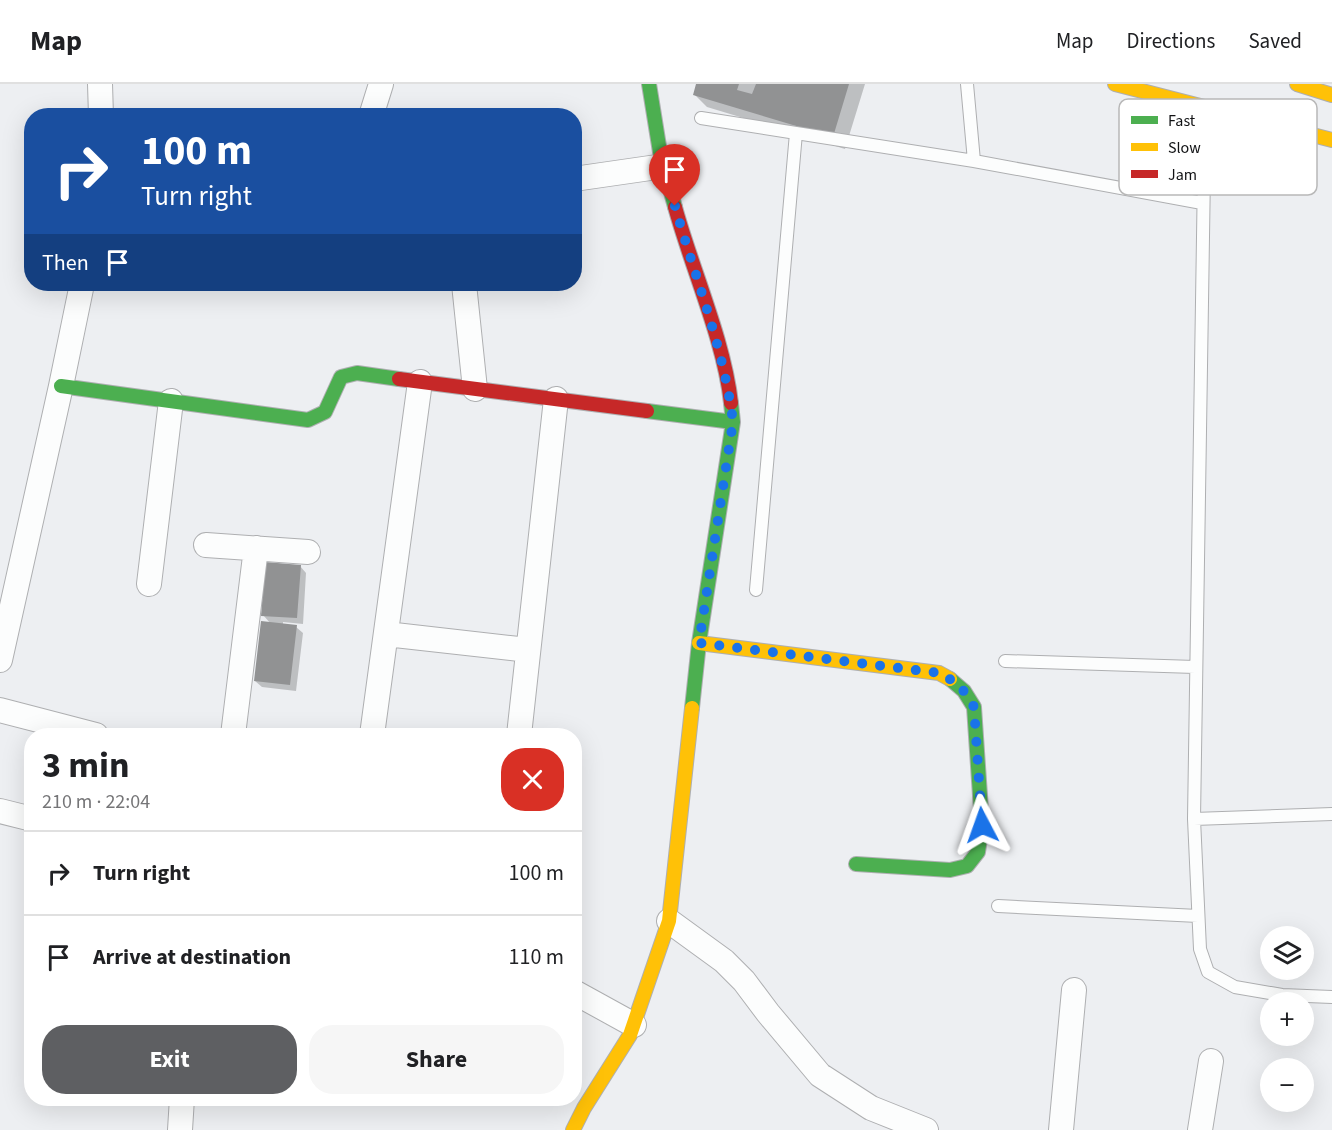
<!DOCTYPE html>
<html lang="en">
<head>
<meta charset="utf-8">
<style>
	body { margin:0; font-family:"Source Sans 3",sans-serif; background:#f6f6f6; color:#202124; height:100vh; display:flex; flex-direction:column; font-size:22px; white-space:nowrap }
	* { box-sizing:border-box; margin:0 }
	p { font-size:20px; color:#757577 }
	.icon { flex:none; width:33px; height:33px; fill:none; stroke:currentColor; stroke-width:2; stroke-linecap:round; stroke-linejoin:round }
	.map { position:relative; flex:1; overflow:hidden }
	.details { position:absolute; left:24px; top:644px; width:558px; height:378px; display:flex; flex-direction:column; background:#fff; border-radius:24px; box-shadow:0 6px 24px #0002 }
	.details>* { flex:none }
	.hud { position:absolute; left:24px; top:24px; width:558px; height:183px; border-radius:24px; box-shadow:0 6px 24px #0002; background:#1a4fa0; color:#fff; overflow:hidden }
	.fabs { position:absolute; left:1260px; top:842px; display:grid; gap:12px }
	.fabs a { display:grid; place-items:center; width:54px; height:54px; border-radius:50%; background:#fff; box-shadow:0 6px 24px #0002; font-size:30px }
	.pin { position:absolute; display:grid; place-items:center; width:51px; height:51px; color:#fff; margin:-62px -26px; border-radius:50% 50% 50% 0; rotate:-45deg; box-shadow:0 0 6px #0007 }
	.pin .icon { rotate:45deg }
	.me { position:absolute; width:66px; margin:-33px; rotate:356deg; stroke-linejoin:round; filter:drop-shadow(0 0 4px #0008) }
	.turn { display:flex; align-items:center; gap:21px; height:126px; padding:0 18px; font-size:27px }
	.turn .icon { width:78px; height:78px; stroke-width:2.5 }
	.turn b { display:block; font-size:42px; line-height:51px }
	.then { display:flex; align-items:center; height:57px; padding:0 18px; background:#0003; gap:12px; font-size:22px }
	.round { display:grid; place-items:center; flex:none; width:63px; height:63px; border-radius:24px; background:#f6f6f6 }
	.head { display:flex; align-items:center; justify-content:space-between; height:102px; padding:0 18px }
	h1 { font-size:36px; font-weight:700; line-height:45px }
	.primary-button { display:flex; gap:12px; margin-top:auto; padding:12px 18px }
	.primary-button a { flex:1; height:69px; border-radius:24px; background:#5e5f62; color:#fff; font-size:24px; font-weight:700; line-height:69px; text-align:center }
	.primary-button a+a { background:#f6f6f6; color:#202124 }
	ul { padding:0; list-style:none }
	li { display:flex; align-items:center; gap:18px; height:84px; padding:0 18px; border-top:2px solid #e0e0e0 }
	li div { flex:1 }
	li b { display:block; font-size:22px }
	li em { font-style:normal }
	header { display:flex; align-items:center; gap:36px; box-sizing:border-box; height:84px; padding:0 30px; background:#fff; border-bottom:2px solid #e0e0e0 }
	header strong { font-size:28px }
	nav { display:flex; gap:33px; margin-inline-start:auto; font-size:21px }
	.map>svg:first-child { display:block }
	.shadow { fill:#0003 }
	.building { fill:#919293 }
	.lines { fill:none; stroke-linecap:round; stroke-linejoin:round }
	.lane-casing { stroke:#aeafb1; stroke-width:14 }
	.street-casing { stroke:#aeafb1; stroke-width:26 }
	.fast-casing { stroke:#aeafb1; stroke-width:16 }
	.slow-casing { stroke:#aeafb1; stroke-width:16 }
	.jam-casing { stroke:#aeafb1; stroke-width:16 }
	.lane { stroke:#fcfdfd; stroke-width:12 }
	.street { stroke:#fcfdfd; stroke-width:24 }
	.fast { stroke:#4caf50; stroke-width:14 }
	.slow { stroke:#ffc107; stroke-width:14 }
	.jam { stroke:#c62828; stroke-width:14 }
	.route { stroke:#1a73e8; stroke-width:10; stroke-dasharray:0 18 }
	.key { fill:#fff; stroke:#b8b8b8; stroke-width:1.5 }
	.key-label { font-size:16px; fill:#111214 }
</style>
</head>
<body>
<header>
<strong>Map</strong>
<nav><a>Map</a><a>Directions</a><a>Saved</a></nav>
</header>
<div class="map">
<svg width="1332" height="1046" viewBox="0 0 1332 1046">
	<rect width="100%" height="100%" fill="#edeff2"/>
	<path class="shadow" d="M 697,0 L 865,0 L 845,65 L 707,23 L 694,10 Z
		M 300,482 L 306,489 L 303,540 L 283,538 L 283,541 L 296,543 L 303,549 L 296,607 L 262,603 L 255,597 L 271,540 L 263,531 Z"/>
	<path class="building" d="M 696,0 L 739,0 L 737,6 L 752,10 L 756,0 L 849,0 L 833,53 L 693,11 Z
		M 265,478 L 301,481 L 297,534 L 261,532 Z
		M 261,537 L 297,541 L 290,601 L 254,597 Z"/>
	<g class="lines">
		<g class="lane-casing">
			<path id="lane" d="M 967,0 L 974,77
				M 1205,24 L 1194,735 L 1200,865 L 1208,888 L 1235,903 L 1282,911 L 1332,913
				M 701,34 L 974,77 L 1202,119
				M 756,506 L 796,49
				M 1005,577 L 1195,583
				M 1194,735 L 1332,730
				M 998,822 L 1198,832"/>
		</g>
		<g class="street-casing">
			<path id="street" d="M 100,0 L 101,32
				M 371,32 L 381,0
				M 574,95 L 664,82
				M 464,200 L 475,305
				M 206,461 L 308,468
				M 149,500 L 171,317
				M 386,550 L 528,566
				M 0,576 L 61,302 L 82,200
				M 0,626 L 96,651
				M 233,651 L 256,464
				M 372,651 L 420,298
				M 519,651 L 556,315
				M 0,727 L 32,735
				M 669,837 L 724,877 L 744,897 L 768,929 L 820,991 L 871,1024 L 926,1046
				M 574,908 L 634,941
				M 180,1046 L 182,1014
				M 1061,1046 L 1074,906
				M 1200,1046 L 1211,977"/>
		</g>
		<g class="fast-casing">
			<path id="fast" d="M 649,0 L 660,68 L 675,123
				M 61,302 L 308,336 L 325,328 L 341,293 L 357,289 L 399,295
				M 647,327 L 733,338
				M 692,624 L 699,559 L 733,338 L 731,319
				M 856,780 L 950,786 L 967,782 L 978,768 L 982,741 L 974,623 L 964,607 L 950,595"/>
		</g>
		<g class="slow-casing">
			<path id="slow" d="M 1115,0 L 1332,56
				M 1297,0 L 1332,11
				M 699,559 L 939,589 L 950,595
				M 573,1046 L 584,1024 L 630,951 L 669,837 L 692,624"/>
		</g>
		<g class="jam-casing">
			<path id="jam" d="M 675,123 C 692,185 724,256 731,319
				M 399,295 L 647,327"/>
		</g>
		<use href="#lane" class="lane"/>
		<use href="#street" class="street"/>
		<use href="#fast" class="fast"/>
		<use href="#slow" class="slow"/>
		<use href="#jam" class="jam"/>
	</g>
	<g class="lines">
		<path class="route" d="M 675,122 C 695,194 724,264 733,338 L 699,559 L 939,589 C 957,598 965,606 974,623 L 982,741"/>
	</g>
	<rect x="1119" y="15" width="198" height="96" rx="9" class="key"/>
	<rect x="1131" y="32" width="27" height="8" fill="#4caf50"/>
	<rect x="1131" y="59" width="27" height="8" fill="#ffc107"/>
	<rect x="1131" y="86" width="27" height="8" fill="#c62828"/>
	<g class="key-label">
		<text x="1168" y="42">Fast</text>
		<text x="1168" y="69">Slow</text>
		<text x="1168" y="96">Jam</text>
	</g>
</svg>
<div class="fabs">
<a><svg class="icon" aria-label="layers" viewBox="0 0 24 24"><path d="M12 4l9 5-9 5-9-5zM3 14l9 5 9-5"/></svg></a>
<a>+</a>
<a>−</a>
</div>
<div class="pin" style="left:675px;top:122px;background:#d93025"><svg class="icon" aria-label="arrive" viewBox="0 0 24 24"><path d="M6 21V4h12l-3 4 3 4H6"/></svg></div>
<svg class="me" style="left:982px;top:741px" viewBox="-20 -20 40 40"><path d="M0-17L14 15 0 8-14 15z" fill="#1a73e8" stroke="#fff" stroke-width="4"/></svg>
<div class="hud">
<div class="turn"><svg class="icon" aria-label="right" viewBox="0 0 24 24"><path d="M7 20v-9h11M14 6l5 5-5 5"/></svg><div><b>100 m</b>Turn right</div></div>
<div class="then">Then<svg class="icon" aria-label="arrive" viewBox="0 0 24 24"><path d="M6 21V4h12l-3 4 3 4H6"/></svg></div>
</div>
<section class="details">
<div class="head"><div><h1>3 min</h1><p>210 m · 22:04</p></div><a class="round" style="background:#d93025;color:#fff"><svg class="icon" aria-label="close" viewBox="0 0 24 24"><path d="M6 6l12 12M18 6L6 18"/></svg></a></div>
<ul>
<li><svg class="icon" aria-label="right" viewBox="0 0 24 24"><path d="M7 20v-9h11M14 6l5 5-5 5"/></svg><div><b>Turn right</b></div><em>100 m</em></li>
<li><svg class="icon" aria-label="arrive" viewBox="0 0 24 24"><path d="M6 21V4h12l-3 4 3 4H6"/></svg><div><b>Arrive at destination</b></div><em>110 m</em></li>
</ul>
<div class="primary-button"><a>Exit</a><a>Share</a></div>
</section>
</div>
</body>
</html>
